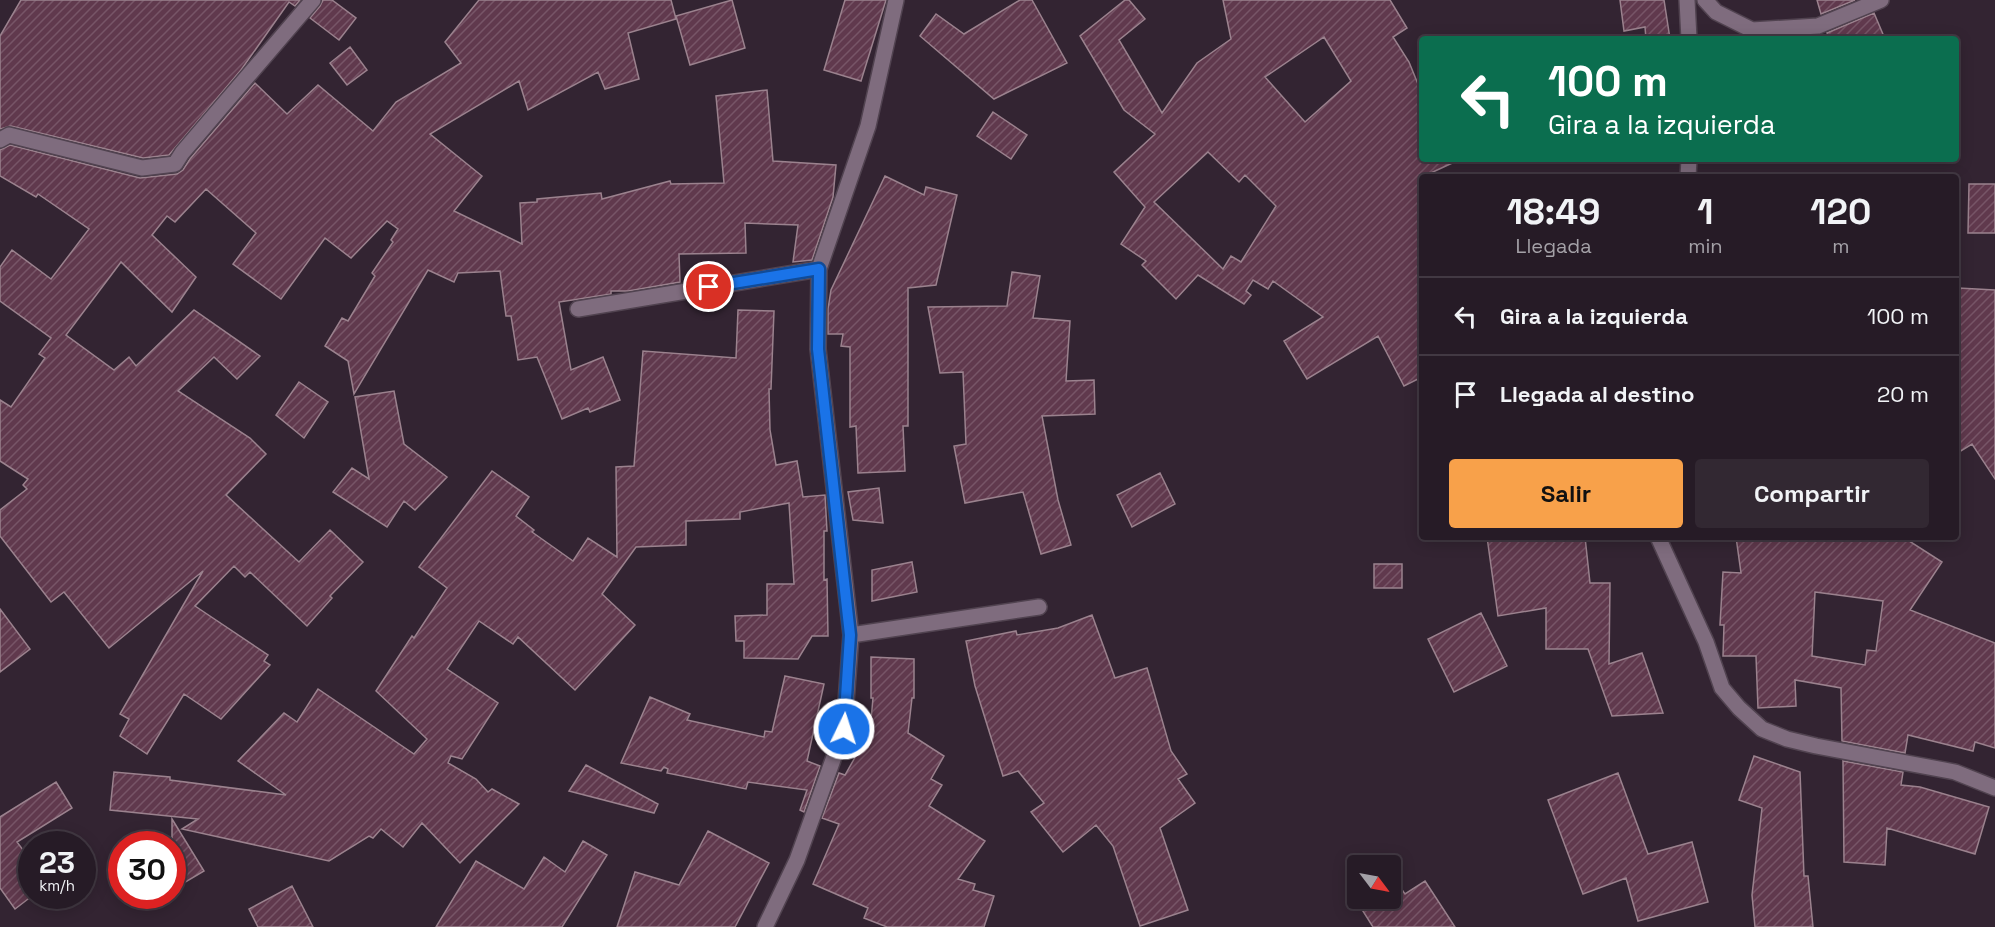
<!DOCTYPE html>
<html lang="es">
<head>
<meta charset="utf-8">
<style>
	body { margin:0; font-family:"Space Grotesk",sans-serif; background:#322832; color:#f1f3f6; height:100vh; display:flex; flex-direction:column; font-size:22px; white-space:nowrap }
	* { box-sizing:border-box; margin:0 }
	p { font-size:20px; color:#a4a1a7 }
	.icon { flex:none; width:33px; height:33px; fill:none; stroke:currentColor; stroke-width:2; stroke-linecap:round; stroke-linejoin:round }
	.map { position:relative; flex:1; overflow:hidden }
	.sheet { position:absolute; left:1419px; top:174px; width:540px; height:366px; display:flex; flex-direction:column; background:#261b26; border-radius:6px; box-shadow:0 3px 15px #0003,0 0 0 2px #423943 }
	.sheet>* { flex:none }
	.hud { position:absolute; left:1419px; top:36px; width:540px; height:126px; border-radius:6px; box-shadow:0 3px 15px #0003,0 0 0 2px #423943; background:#0b6e4f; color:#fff; overflow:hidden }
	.needle { width:39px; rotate:122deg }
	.buttons { position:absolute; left:1347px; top:855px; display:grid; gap:12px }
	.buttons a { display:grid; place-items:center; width:54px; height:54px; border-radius:6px; background:#261b26; box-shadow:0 3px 15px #0003,0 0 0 2px #423943; font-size:30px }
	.speed { position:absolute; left:18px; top:831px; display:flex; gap:12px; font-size:30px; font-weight:700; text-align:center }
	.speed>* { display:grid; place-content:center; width:78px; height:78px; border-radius:50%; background:#261b26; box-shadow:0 3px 15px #0003,0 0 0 2px #423943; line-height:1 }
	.speed small { font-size:15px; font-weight:400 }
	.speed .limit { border:9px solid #d22; background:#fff; color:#111 }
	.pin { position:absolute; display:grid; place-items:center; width:51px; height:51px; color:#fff; margin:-26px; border:3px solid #fff; border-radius:50%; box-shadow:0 2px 6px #0007 }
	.me { position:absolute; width:66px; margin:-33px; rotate:4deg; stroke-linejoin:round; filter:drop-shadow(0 0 4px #0008) }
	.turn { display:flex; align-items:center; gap:21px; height:126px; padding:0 30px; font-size:27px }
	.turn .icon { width:78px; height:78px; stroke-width:2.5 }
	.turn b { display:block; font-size:42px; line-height:51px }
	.eta { display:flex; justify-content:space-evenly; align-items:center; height:102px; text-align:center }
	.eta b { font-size:36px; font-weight:600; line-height:42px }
	.cta { display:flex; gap:12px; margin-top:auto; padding:12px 30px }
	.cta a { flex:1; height:69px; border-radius:6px; background:#f8a14a; color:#111; font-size:24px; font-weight:600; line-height:69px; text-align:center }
	.cta a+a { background:#322832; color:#f1f3f6 }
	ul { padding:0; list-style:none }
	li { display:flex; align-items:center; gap:18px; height:78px; padding:0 30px; border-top:2px solid #423943 }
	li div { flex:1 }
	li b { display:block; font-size:22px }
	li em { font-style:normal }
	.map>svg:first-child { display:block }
	.building { fill:url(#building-hatch); stroke:#9b828e; stroke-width:1.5; fill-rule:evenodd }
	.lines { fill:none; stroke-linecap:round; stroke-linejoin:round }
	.street-casing { stroke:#514350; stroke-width:18 }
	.street { stroke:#7f6c7e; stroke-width:15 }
	.route-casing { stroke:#114b97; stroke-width:15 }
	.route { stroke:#1a73e8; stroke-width:10 }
</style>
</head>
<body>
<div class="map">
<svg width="1995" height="927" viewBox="0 0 1995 927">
	<defs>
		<pattern id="building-hatch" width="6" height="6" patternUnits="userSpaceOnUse" patternTransform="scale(1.5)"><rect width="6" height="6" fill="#60394d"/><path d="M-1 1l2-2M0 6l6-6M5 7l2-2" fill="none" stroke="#775567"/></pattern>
	</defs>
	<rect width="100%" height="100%" fill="#332432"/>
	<path class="building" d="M 21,0 L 300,0 L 295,6 L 289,2 L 241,70 L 169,155 L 143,158 L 11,126 L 0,129 L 0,36 Z
		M 323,0 L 332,0 L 356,18 L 339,40 L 310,18 L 320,6 Z
		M 479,0 L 671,0 L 676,19 L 628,33 L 639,79 L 605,89 L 598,72 L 528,110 L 519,81 L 430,134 L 482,176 L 454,211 L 522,244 L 520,203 L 537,202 L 537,199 L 601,193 L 602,199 L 670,181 L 671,184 L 724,183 L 716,96 L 767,90 L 773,161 L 836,165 L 833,197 L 812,260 L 793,262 L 798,225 L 745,223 L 746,253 L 679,254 L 680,282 L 628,291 L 611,291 L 611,294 L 559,302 L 571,370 L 603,357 L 620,400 L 590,412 L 588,408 L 562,419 L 537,357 L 518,360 L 511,316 L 506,316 L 500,271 L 458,273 L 454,282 L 428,270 L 354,394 L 348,361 L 325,346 L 342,318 L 348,321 L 375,276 L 372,273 L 393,242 L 391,240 L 398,229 L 387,221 L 351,258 L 325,238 L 281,299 L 233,264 L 256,233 L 206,189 L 175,222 L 167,216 L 152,235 L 196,277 L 172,312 L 121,262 L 66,335 L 114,370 L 129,357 L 136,366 L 194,310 L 260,356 L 237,379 L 214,357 L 178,391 L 250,438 L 266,454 L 226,495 L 299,562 L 330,530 L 363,562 L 330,596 L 332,598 L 307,626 L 250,572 L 245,577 L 234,566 L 195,606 L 268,655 L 264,661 L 270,665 L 221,719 L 184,694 L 147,754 L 120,736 L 129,719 L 120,714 L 203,571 L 109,648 L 64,592 L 51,602 L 0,536 L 0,510 L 27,489 L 23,485 L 28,479 L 0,461 L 0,400 L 11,407 L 45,358 L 39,354 L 51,338 L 0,301 L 0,267 L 12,250 L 51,279 L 89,229 L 38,194 L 36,197 L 0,176 L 0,150 L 10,145 L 140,178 L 177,174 L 183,170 L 190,159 L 255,83 L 287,114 L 318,85 L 373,131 L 396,102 L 461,63 L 445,42 Z
		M 732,0 L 745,48 L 690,65 L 676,16 Z
		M 845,0 L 886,0 L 861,81 L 824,70 Z
		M 1020,0 L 1032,0 L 1067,63 L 994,99 L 920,36 L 936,14 L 964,34 Z
		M 1125,0 L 1129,0 L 1145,19 L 1119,40 L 1162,113 L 1197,63 L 1231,39 L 1223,0 L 1390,0 L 1407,28 L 1393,37 L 1409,62 L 1422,94 L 1422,159 L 1461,159 L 1422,177 L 1422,377 L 1404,386 L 1378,336 L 1307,379 L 1284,341 L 1323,317 L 1273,281 L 1268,289 L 1253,280 L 1246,291 L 1251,295 L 1244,304 L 1198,275 L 1176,299 L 1142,265 L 1146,261 L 1121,244 L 1145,207 L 1114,172 L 1155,134 L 1124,110 L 1080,36 ZM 1324,37 L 1351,81 L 1305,122 L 1265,77 ZM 1208,152 L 1239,182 L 1245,175 L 1276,206 L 1241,262 L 1231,256 L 1223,269 L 1154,202 Z
		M 1620,0 L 1664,0 L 1670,39 L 1646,39 L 1645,27 L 1624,31 Z
		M 1817,0 L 1855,0 L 1821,14 Z
		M 1874,13 L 1885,39 L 1830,39 L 1827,33 Z
		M 350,47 L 367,70 L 347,85 L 330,63 Z
		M 993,112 L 1027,135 L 1011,159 L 977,136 Z
		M 885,176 L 924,195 L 926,187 L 957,195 L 936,285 L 908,288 L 908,426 L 903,426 L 905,471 L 858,473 L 856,426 L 850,427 L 850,347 L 841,346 L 843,334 L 828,334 L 828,309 L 831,290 Z
		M 1969,184 L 1995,184 L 1995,233 L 1968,233 Z
		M 1012,272 L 1040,276 L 1033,318 L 1070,321 L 1066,381 L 1094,380 L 1095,414 L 1042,416 L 1058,500 L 1071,545 L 1041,554 L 1023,492 L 965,503 L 954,446 L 966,444 L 963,372 L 940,373 L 928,307 L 1007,306 Z
		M 1958,288 L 1995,290 L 1995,479 L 1972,444 L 1956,454 L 1956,320 Z
		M 738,310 L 774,311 L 771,389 L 769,389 L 770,430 L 776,465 L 797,461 L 803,497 L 825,495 L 827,531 L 824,531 L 824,580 L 827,579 L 828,636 L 812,636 L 798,659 L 744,658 L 744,641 L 736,641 L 735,616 L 767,615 L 767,584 L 794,584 L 789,503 L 740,512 L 740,519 L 686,521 L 686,545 L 636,547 L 602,594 L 635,625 L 575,690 L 518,637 L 513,644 L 479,621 L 447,669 L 498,703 L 462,759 L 451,756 L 448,763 L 476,779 L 488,792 L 492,789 L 519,804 L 460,863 L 422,823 L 403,847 L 381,829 L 373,838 L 369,836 L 329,861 L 182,829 L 198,819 L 110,810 L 114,772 L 170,777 L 170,780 L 286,795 L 238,761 L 284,713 L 297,722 L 318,689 L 414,754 L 427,739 L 376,691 L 412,636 L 414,638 L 447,588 L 419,567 L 492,471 L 529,497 L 516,516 L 534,530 L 532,532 L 573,561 L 588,538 L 617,557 L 616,467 L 634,466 L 643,351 L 736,358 Z
		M 299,382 L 328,402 L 304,438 L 276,415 Z
		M 394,391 L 404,444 L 447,477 L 415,510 L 404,501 L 387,527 L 333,492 L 352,468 L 369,479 L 355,397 Z
		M 1160,473 L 1175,504 L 1132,527 L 1117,495 Z
		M 879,488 L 883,523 L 853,520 L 848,492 Z
		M 1487,537 L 1585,537 L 1590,583 L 1610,583 L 1609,664 L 1642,653 L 1663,713 L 1612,716 L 1588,649 L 1546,649 L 1546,608 L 1498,616 Z
		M 1736,537 L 1903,537 L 1942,562 L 1910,610 L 1995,643 L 1995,748 L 1975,742 L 1973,751 L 1908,735 L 1905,753 L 1842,741 L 1841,688 L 1795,680 L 1796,706 L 1758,708 L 1756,656 L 1723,656 L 1724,625 L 1720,625 L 1723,572 L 1741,573 ZM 1815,592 L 1883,601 L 1876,651 L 1867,650 L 1865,665 L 1812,656 Z
		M 912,562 L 917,592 L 872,601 L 872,570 Z
		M 1374,564 L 1402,564 L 1402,588 L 1374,588 Z
		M 0,609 L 30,649 L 0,672 Z
		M 1481,613 L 1507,666 L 1454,692 L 1428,639 Z
		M 1092,615 L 1115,678 L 1147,668 L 1171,751 L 1187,774 L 1178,779 L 1195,803 L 1160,828 L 1188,910 L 1140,926 L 1113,846 L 1096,825 L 1063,852 L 1031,812 L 1044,803 L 1018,771 L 1003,776 L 975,686 L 966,641 L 1016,631 L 1017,635 L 1058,628 Z
		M 871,657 L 914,659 L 914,698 L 912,698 L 908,733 L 944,756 L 931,779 L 942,785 L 929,806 L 985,841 L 958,879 L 975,884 L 973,890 L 994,896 L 984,927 L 887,927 L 864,918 L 868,908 L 813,884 L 839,824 L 822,818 L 839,773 L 845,775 L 870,731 L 873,698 L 871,698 Z
		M 785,676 L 824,684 L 807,761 L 820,766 L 804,812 L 800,810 L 807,790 L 748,782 L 746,789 L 667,773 L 668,769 L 664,767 L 661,771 L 621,763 L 650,697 L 690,714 L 687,720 L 764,737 L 765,731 L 772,732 Z
		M 1754,756 L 1800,772 L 1804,876 L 1808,876 L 1813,927 L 1755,927 L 1752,895 L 1762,808 L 1739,800 Z
		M 1843,761 L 1903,772 L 1901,785 L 1920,787 L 1989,807 L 1975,854 L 1887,828 L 1885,865 L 1844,862 Z
		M 586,765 L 658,804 L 654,813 L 569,791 Z
		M 1618,773 L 1648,854 L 1692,842 L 1708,902 L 1638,921 L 1626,878 L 1583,894 L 1548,800 Z
		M 56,782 L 72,808 L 17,842 L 32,862 L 32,896 L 15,909 L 0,888 L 0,817 Z
		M 172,819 L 204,871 L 172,890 Z
		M 708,831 L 769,863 L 735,927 L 617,927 L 635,872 L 679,885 Z
		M 583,841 L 607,855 L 562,927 L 436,927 L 476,861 L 524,889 L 544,857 L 565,872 Z
		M 1425,881 L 1455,927 L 1373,927 L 1361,908 L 1375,898 L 1390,898 L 1390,888 L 1398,884 L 1405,894 Z
		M 292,886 L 313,927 L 258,927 L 249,909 Z"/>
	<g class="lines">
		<g class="street-casing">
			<path id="street" d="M 1687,0 L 1689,39
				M 1705,0 L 1716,12 L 1752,30 L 1818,26 L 1881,0
				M 0,140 L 9,135 L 142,168 L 175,164 L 182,153 L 313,0
				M 1688,177 L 1689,159
				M 578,309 L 819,269
				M 1658,537 L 1706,642 L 1722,688 L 1739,708 L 1762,729 L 1787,739 L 1816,746 L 1955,772 L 1995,788
				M 851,635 L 1039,607
				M 765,927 L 797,860 L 844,729 L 851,635 L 818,349 L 819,269 L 868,126 L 896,0"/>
		</g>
		<use href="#street" class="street"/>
	</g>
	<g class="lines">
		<g class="route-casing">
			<path id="route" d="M 709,287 L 819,269 L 818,349 L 850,635 L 844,729"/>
		</g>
		<use href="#route" class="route"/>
	</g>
</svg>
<div class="buttons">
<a><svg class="needle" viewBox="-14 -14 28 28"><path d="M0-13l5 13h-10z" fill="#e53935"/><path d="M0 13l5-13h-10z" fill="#a4a1a7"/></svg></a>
</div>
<div class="speed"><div>23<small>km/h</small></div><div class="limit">30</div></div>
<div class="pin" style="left:709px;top:287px;background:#d93025"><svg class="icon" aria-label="arrive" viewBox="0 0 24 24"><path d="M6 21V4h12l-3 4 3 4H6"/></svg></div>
<svg class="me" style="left:844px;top:729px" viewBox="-20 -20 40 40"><circle r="17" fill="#1a73e8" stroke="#fff" stroke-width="3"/><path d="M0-11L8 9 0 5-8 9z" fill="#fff"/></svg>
<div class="hud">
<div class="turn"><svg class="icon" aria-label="left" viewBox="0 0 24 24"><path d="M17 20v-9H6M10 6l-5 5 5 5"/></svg><div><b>100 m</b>Gira a la izquierda</div></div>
</div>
<section class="sheet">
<div class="eta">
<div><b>18:49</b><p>Llegada</p></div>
<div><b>1</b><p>min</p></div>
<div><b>120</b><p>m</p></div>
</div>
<ul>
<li><svg class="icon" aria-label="left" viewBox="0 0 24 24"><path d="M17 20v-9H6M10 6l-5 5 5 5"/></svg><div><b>Gira a la izquierda</b></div><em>100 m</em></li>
<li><svg class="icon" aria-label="arrive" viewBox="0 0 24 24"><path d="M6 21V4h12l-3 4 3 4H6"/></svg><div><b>Llegada al destino</b></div><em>20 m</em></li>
</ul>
<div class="cta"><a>Salir</a><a>Compartir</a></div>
</section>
</div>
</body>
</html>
